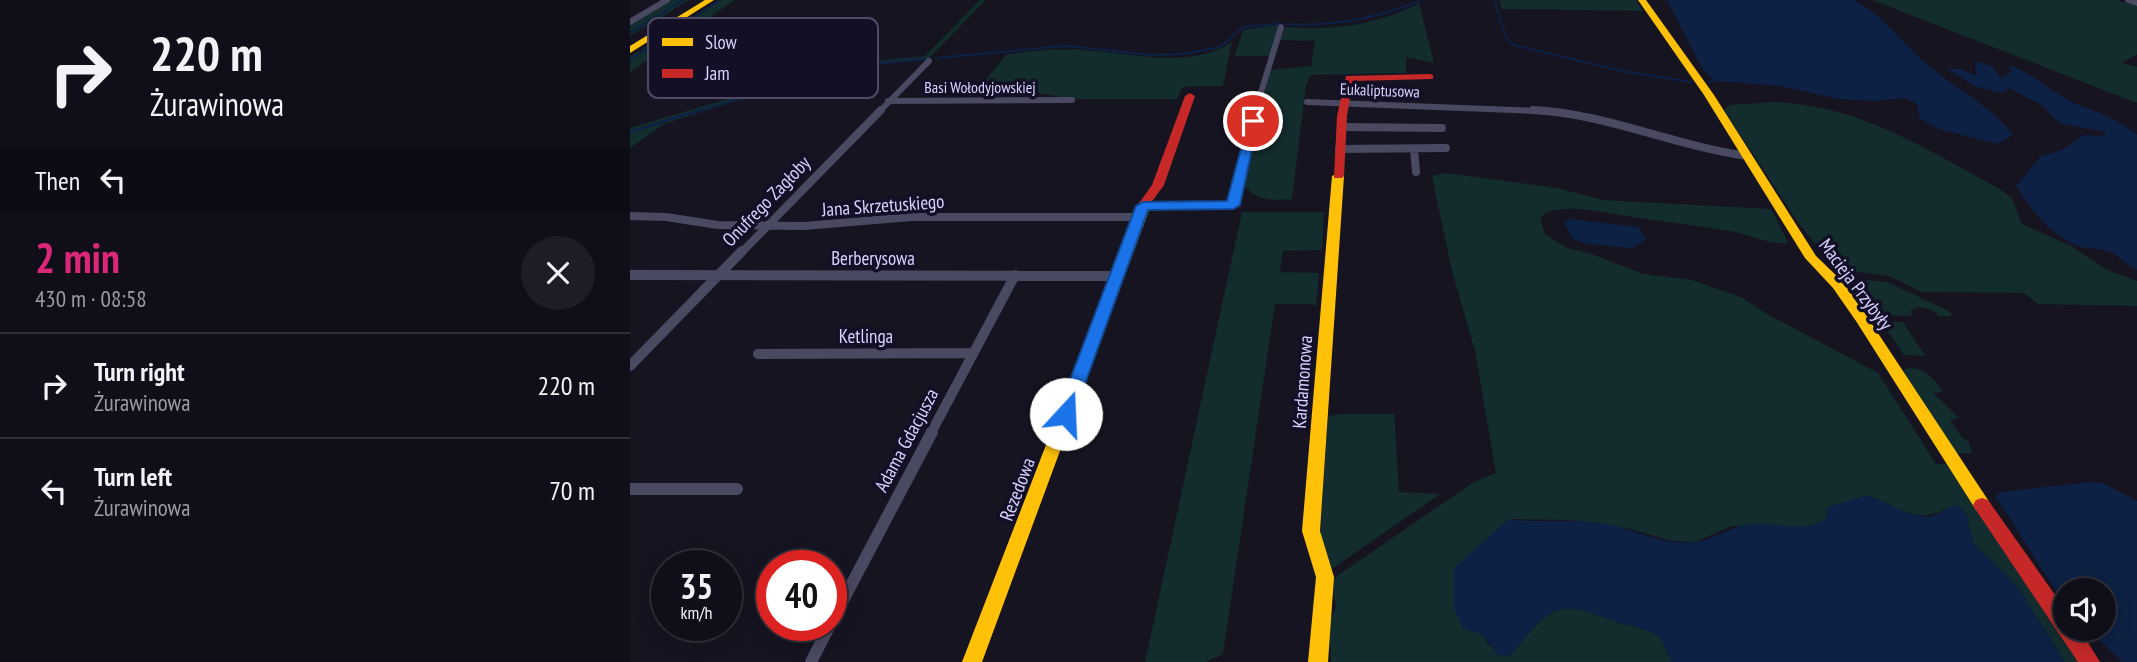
<!DOCTYPE html>
<html lang="en">
<head>
<meta charset="utf-8">
<style>
	body { margin:0; font-family:"PT Sans Narrow",sans-serif; background:#1e1d26; color:#f1f3f6; height:100vh; display:flex; flex-direction:column; font-size:26px; white-space:nowrap }
	* { box-sizing:border-box; margin:0 }
	p { font-size:23px; color:#9c9ca2 }
	.icon { flex:none; width:38px; height:38px; fill:none; stroke:currentColor; stroke-width:2; stroke-linecap:round; stroke-linejoin:round }
	.map { position:relative; flex:1; overflow:hidden }
	.drawer { display:flex; flex-direction:column; background:#100f19; width:630px }
	.drawer>* { flex:none }
	.hud { background:#100f19; color:#f1f3f6; overflow:hidden }
	.tools { position:absolute; left:1423px; top:578px; display:grid; gap:14px }
	.tools a { display:grid; place-items:center; width:63px; height:63px; border-radius:50%; background:#100f19; box-shadow:0 4px 18px #0003,0 0 0 2px #302f38; font-size:35px }
	.speed { position:absolute; left:21px; top:550px; display:flex; gap:14px; font-size:35px; font-weight:700; text-align:center }
	.speed>* { display:grid; place-content:center; width:91px; height:91px; border-radius:50%; background:#100f19; box-shadow:0 4px 18px #0003,0 0 0 2px #302f38; line-height:1 }
	.speed small { font-size:18px; font-weight:400 }
	.speed .limit { border:10px solid #d22; background:#fff; color:#111 }
	.pin { position:absolute; display:grid; place-items:center; width:60px; height:60px; color:#fff; margin:-30px; border:4px solid #fff; border-radius:50%; box-shadow:0 2px 7px #0007 }
	.me { position:absolute; width:77px; margin:-38px; rotate:20deg; stroke-linejoin:round; filter:drop-shadow(0 0 5px #0008) }
	.turn { display:flex; align-items:center; gap:24px; height:147px; padding:0 35px; font-size:32px }
	.turn .icon { width:91px; height:91px; stroke-width:2.5 }
	.turn b { display:block; font-size:49px; line-height:60px }
	.then { display:flex; align-items:center; height:66px; padding:0 35px; background:#0003; gap:14px; font-size:26px }
	.round { display:grid; place-items:center; flex:none; width:74px; height:74px; border-radius:37px; background:#1e1d26 }
	.overview { display:flex; align-items:center; justify-content:space-between; height:119px; padding:0 35px }
	h1 { font-size:42px; font-weight:600; line-height:52px; color:#db2777 }
	ul { padding:0; list-style:none }
	li { display:flex; align-items:center; gap:21px; height:105px; padding:0 35px; border-top:2px solid #302f38 }
	li div { flex:1 }
	li b { display:block; font-size:26px }
	li em { font-style:normal }
	main { display:flex; flex:1; min-height:0 }
	.map>svg:first-child { display:block }
	.green { fill:#132c2d }
	.water { fill:#0d2144 }
	.lines { fill:none; stroke-linecap:round; stroke-linejoin:round }
	.stream-far1 { stroke:#0d2144; stroke-width:2 }
	.stream { stroke:#0d2144; stroke-width:2.5 }
	.street-far3 { stroke:#4a4962; stroke-width:6 }
	.street-far2 { stroke:#4a4962; stroke-width:8 }
	.street-far1 { stroke:#4a4962; stroke-width:10 }
	.street { stroke:#4a4962; stroke-width:12 }
	.slow { fill:#ffc107; fill-rule:evenodd }
	.jam { fill:#c62828; fill-rule:evenodd }
	.route { fill:#1a73e8; stroke:#114b97; stroke-width:2 }
	.labels { text-anchor:middle; stroke-width:7; stroke-linejoin:round; paint-order:stroke }
	.far-street-label { font-size:16px; fill:#d9d4ff; stroke:#130f26 }
	.street-label { font-size:19px; fill:#d9d4ff; stroke:#130f26 }
	.key { fill:#130f26; stroke:#4e4a67; stroke-width:2 }
	.key-label { font-size:19px; fill:#d9d4ff }
</style>
</head>
<body>
<main>
<section class="drawer">
<div class="hud">
<div class="turn"><svg class="icon" aria-label="right" viewBox="0 0 24 24"><path d="M7 20v-9h11M14 6l5 5-5 5"/></svg><div><b>220 m</b>Żurawinowa</div></div>
<div class="then">Then<svg class="icon" aria-label="left" viewBox="0 0 24 24"><path d="M17 20v-9H6M10 6l-5 5 5 5"/></svg></div>
</div>
<div class="overview"><div><h1>2 min</h1><p>430 m · 08:58</p></div><a class="round"><svg class="icon" aria-label="close" viewBox="0 0 24 24"><path d="M6 6l12 12M18 6L6 18"/></svg></a></div>
<ul>
<li><svg class="icon" aria-label="right" viewBox="0 0 24 24"><path d="M7 20v-9h11M14 6l5 5-5 5"/></svg><div><b>Turn right</b><p>Żurawinowa</p></div><em>220 m</em></li>
<li><svg class="icon" aria-label="left" viewBox="0 0 24 24"><path d="M17 20v-9H6M10 6l-5 5 5 5"/></svg><div><b>Turn left</b><p>Żurawinowa</p></div><em>70 m</em></li>
</ul>
</section>
<div class="map">
<svg width="1507" height="662" viewBox="0 0 1507 662">
	<rect width="100%" height="100%" fill="#161421"/>
	<path class="green" d="M 40,0 L 59,0 L 0,36 L 0,24 Z
		M 89,0 L 105,0 L 0,72 L 0,57 Z
		M 350,0 L 356,0 L 297,60 L 214,67 L 197,72 L 34,124 L 0,148 L 0,128 L 214,64 L 295,56 Z
		M 870,0 L 1006,0 L 1013,11 L 871,9 Z
		M 1242,0 L 1487,0 L 1507,6 L 1507,54 L 1492,63 L 1507,67 L 1507,103 Z
		M 789,3 L 804,63 L 776,57 L 776,73 L 681,75 L 676,85 L 662,199 C 643,201 622,201 613,182 L 640,70 L 681,66 L 685,41 L 650,40 L 655,27 C 701,31 748,25 789,3 Z
		M 649,25 L 642,56 L 605,56 L 613,30 Z
		M 602,42 L 593,86 L 553,87 L 547,99 L 442,99 L 353,83 L 377,54 C 402,51 428,48 453,50 C 502,52 558,71 602,42 Z
		M 1143,102 C 1228,104 1296,149 1368,188 L 1382,198 L 1392,224 L 1441,246 L 1477,270 L 1507,281 L 1507,306 L 1408,304 L 1394,293 L 1292,292 L 1259,276 L 1204,269 L 1165,218 L 1094,110 L 1099,105 Z
		M 816,173 L 927,188 L 973,200 L 1141,209 L 1158,243 C 1140,245 1123,236 1105,232 C 1071,226 1036,222 1002,217 C 970,213 949,204 916,212 L 910,219 L 915,234 L 937,248 L 959,253 L 1013,274 L 1062,280 L 1113,298 L 1137,314 L 1248,373 L 1306,464 L 1320,464 L 1449,662 L 1435,662 L 1387,586 L 1343,543 L 1336,513 L 1320,507 C 1285,526 1271,508 1238,495 L 1183,527 L 1102,526 L 1065,542 L 1042,541 L 1000,529 L 939,520 L 879,519 L 861,537 L 852,634 L 859,645 L 880,655 C 921,608 924,597 984,621 C 998,627 1018,626 1030,638 C 1035,643 1037,655 1042,662 L 701,662 L 699,624 L 706,607 L 701,580 L 844,482 L 866,473 L 845,351 L 822,271 L 802,176 Z
		M 612,212 L 694,212 L 692,250 L 653,251 L 650,272 L 689,273 L 686,307 L 682,304 L 645,304 L 593,654 L 576,662 L 515,662 Z
		M 1235,280 L 1257,282 L 1319,311 L 1323,316 L 1309,316 L 1302,310 L 1288,307 L 1280,311 L 1283,316 L 1247,315 L 1226,286 Z
		M 1251,322 L 1273,322 L 1295,356 L 1274,355 Z
		M 1278,368 C 1296,368 1303,378 1313,392 L 1303,393 L 1329,418 L 1320,420 L 1333,439 L 1338,440 L 1342,453 L 1326,454 L 1272,371 Z
		M 712,414 L 764,414 L 769,492 L 810,494 L 699,571 L 690,540 L 698,416 Z"/>
	<path class="water" d="M 1037,0 L 1223,0 C 1256,16 1275,48 1304,70 C 1331,92 1362,107 1383,135 L 1367,144 L 1309,129 L 1290,119 L 1287,104 L 1276,98 L 1244,101 L 1208,99 L 1151,86 L 1085,81 L 1072,68 Z
		M 1345,61 L 1362,66 L 1372,79 L 1381,72 L 1380,65 C 1403,74 1418,90 1440,101 C 1464,112 1486,117 1507,135 L 1507,270 C 1497,265 1489,256 1480,252 C 1470,247 1459,250 1448,246 C 1421,236 1402,210 1386,186 L 1411,156 L 1432,150 L 1453,135 L 1474,136 L 1476,132 L 1429,123 L 1412,105 L 1379,88 L 1372,93 L 1344,86 L 1318,69 L 1331,69 L 1346,76 Z
		M 940,219 L 1008,227 L 1016,240 L 1002,248 L 958,244 L 943,239 L 934,223 Z
		M 1460,482 L 1473,483 L 1507,501 L 1507,662 L 1492,662 L 1457,628 L 1474,628 L 1474,590 L 1435,590 L 1435,602 C 1409,568 1391,532 1365,497 L 1370,492 Z
		M 1238,495 L 1279,514 L 1301,517 L 1327,504 L 1336,513 L 1343,543 L 1387,586 L 1435,662 L 1042,662 C 1037,655 1035,643 1030,638 C 1018,626 998,627 984,621 C 924,597 920,608 880,656 L 868,655 L 852,634 L 833,629 L 824,608 L 824,568 L 879,519 C 909,523 940,519 970,523 C 1000,527 1035,547 1066,542 C 1086,539 1101,526 1122,524 C 1147,522 1174,533 1195,520 L 1198,507 Z"/>
	<g class="lines">
		<path class="stream-far1" d="M 864,0 L 877,40 L 884,45 L 992,71 L 1061,82
			M 655,24 C 703,27 746,19 791,0
			M 0,33 L 53,0
			M 306,58 L 436,46 L 521,55 L 554,54 L 590,47 L 613,27 L 649,24
			M 0,60 L 90,0
			M 1079,82 L 1085,81
			M 66,112 L 214,66 L 295,59"/>
		<path class="stream" d="M 0,132 L 71,110"/>
		<path class="street-far3" d="M 1498,0 L 1507,3
			M 0,22 L 37,0
			M 258,101 L 442,100
			M 677,102 L 934,112
			M 249,112 L 299,61
			M 625,112 L 651,27"/>
		<path class="street-far2" d="M 903,110 C 974,113 1045,146 1117,156
			M 711,127 L 812,128
			M 709,149 L 816,148
			M 784,149 L 786,172
			M 513,206 L 603,205 L 625,110
			M 0,216 L 36,217 L 88,225 L 174,226 L 281,217 L 509,217
			M 111,253 L 251,110"/>
		<path class="street-far1" d="M 0,275 L 487,276
			M 128,354 L 343,353
			M 0,366 L 112,251
			M 301,433 L 385,275"/>
		<path class="street" d="M 0,489 L 107,489
			M 201,623 L 302,432
			M 181,662 L 200,625"/>
		<path class="slow" d="M 75,0 L 84,0 L 0,53 L 0,46 Z
			M 1008,0 L 1016,0 L 1084,95 L 1186,256 L 1213,282 L 1236,315 L 1358,500 L 1361,505 L 1358,510 L 1352,512 L 1346,510 L 1226,321 L 1203,288 L 1175,258 L 1074,95 Z
			M 708,173 L 714,176 L 690,531 L 704,577 L 698,662 L 678,662 L 686,577 L 672,531 L 702,176 Z
			M 516,199 L 522,202 L 352,662 L 332,662 L 510,202 Z"/>
		<path class="jam" d="M 800,74 L 803,75 L 803,79 L 723,81 L 717,116 L 714,176 L 712,178 L 704,178 L 707,116 L 716,76 Z
			M 560,93 L 565,96 L 534,185 L 520,204 L 512,204 L 510,202 L 522,185 L 555,96 Z
			M 1352,498 L 1358,500 L 1435,609 L 1435,628 L 1449,628 L 1470,662 L 1448,662 L 1346,510 L 1343,505 L 1346,500 Z"/>
	</g>
	<path class="route" d="M 619,119 L 628,121 L 610,205 L 603,209 L 518,210 L 444,414 L 442,419 L 429,419 L 427,414 L 506,206 L 513,202 L 597,201 Z"/>
	<g class="labels">
		<g class="far-street-label">
			<text x="350" y="93">Basi Wołodyjowskiej</text>
			<text transform="translate(750 90) rotate(2)" y="6">Eukaliptusowa</text>
		</g>
		<g class="street-label">
			<text transform="translate(136 201) rotate(-46)" y="7">Onufrego Zagłoby</text>
			<text transform="translate(253 205) rotate(-4)" y="7">Jana Skrzetuskiego</text>
			<text x="243" y="265">Berberysowa</text>
			<text transform="translate(1226 284) rotate(53)" y="7">Macieja Przybyły</text>
			<text x="236" y="343">Ketlinga</text>
			<text transform="translate(672 382) rotate(-86)" y="7">Kardamonowa</text>
			<text transform="translate(276 440) rotate(-62)" y="7">Adama Gdacjusza</text>
			<text transform="translate(387 489) rotate(-69)" y="7">Rezedowa</text>
		</g>
	</g>
	<rect x="18" y="18" width="230" height="80" rx="10" class="key"/>
	<rect x="32" y="38" width="31" height="8" fill="#ffc107"/>
	<rect x="32" y="69" width="31" height="9" fill="#c62828"/>
	<g class="key-label">
		<text x="75" y="49">Slow</text>
		<text x="75" y="80">Jam</text>
	</g>
</svg>
<div class="tools">
<a><svg class="icon" aria-label="sound" viewBox="0 0 24 24"><path d="M4 9h4l5-4v14l-5-4H4zM17 9q2 3 0 6"/></svg></a>
</div>
<div class="speed"><div>35<small>km/h</small></div><div class="limit">40</div></div>
<div class="pin" style="left:623px;top:121px;background:#d93025"><svg class="icon" aria-label="arrive" viewBox="0 0 24 24"><path d="M6 21V4h12l-3 4 3 4H6"/></svg></div>
<svg class="me" style="left:436px;top:414px" viewBox="-20 -20 40 40"><circle r="19" fill="#fff"/><path d="M0-13L10 11 0 6-10 11z" fill="#1a73e8"/></svg>
</div>
</main>
</body>
</html>
